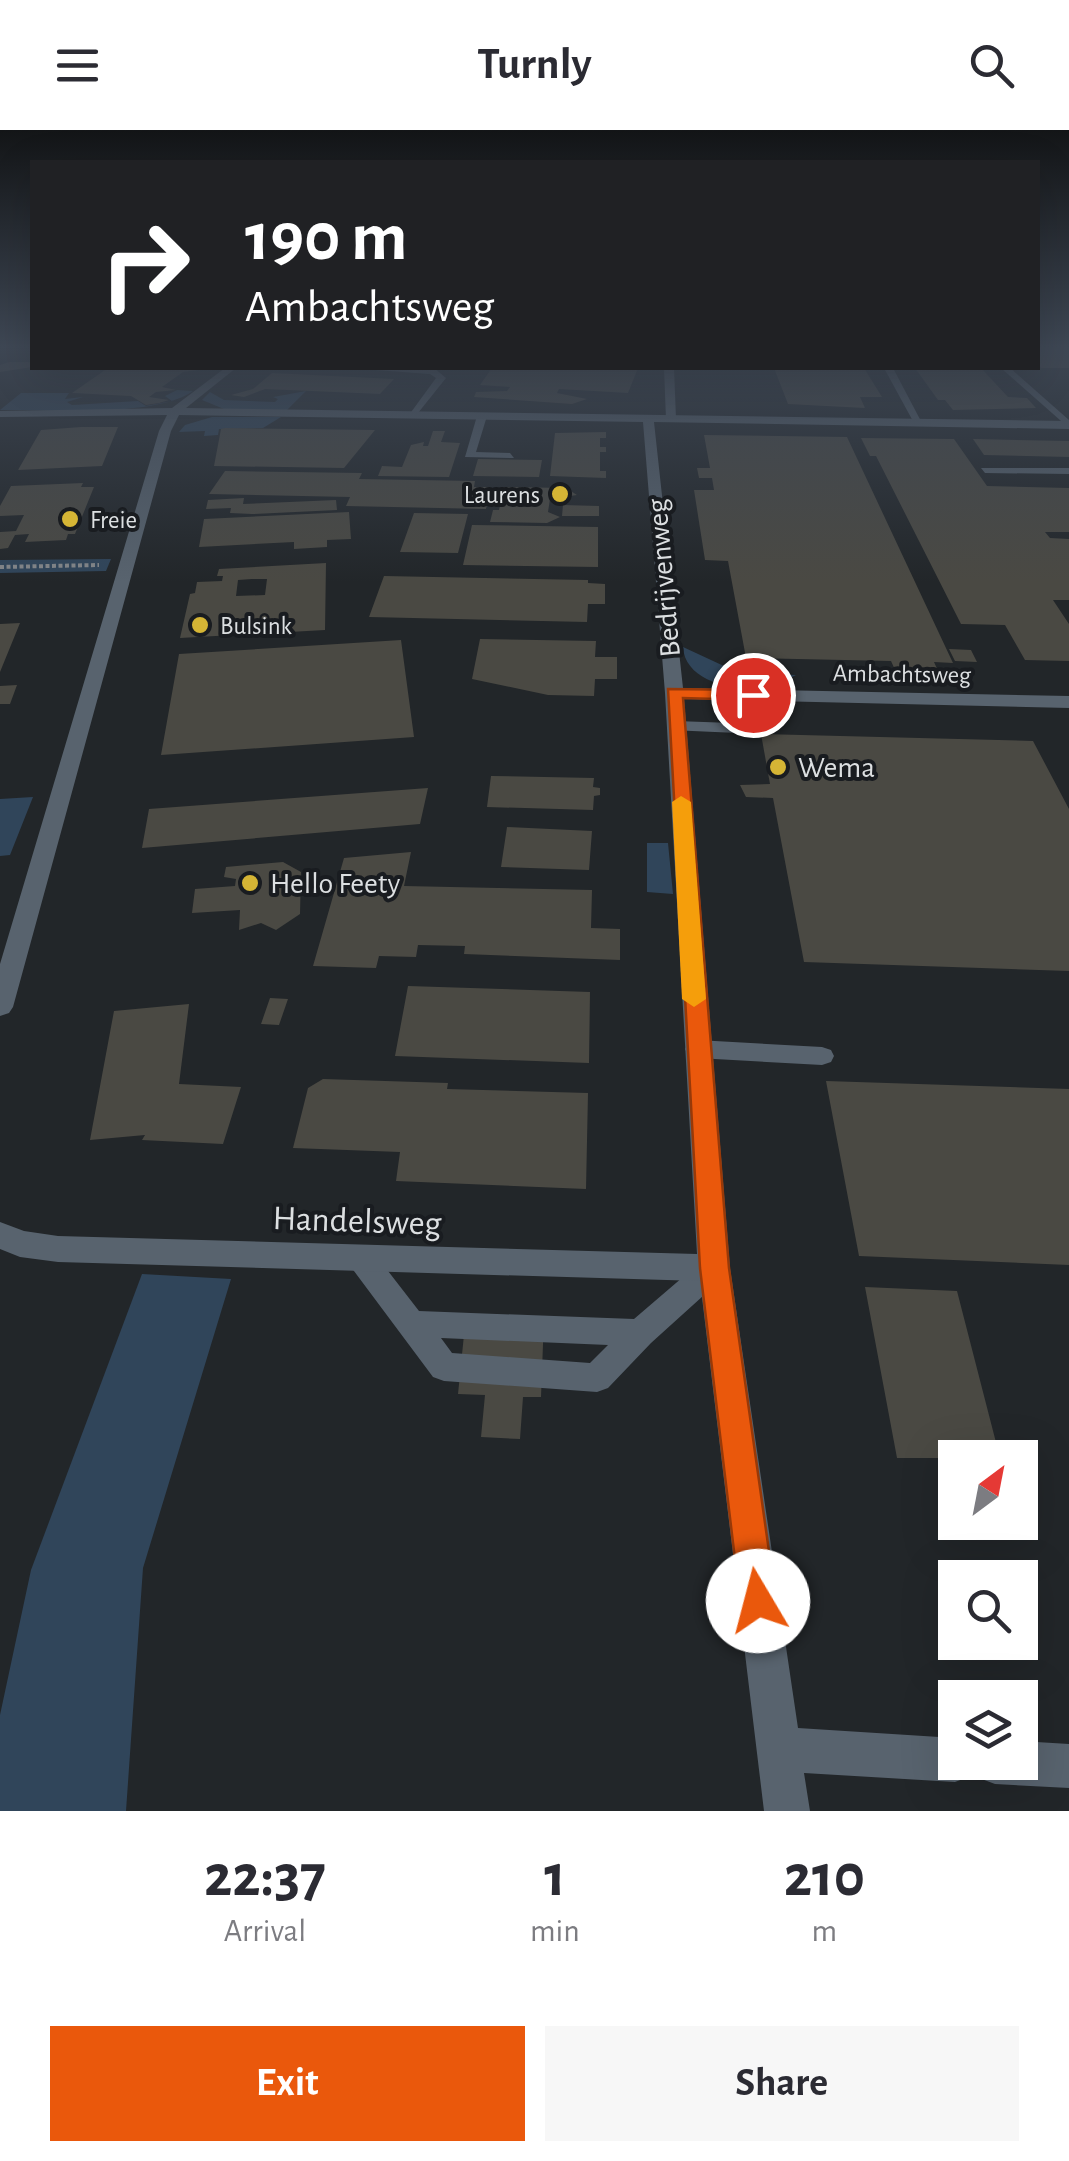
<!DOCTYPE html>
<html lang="en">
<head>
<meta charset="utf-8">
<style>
	body { margin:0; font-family:"Alegreya Sans",sans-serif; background:#f7f7f7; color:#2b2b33; height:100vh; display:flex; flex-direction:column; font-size:38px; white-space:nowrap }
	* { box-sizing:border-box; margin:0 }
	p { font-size:32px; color:#7c7c81 }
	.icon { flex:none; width:55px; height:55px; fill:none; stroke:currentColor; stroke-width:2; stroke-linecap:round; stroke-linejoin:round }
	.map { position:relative; height:1681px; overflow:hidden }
	.side { display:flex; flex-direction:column; background:#fff; flex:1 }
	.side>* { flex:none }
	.banner { position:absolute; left:30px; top:30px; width:1010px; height:210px; border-radius:0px; box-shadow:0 10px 40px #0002; background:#202124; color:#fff; overflow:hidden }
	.needle { width:65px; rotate:32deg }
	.tools { position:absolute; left:938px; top:1310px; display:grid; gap:20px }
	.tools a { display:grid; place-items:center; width:100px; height:100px; border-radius:0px; background:#fff; box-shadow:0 10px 40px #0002; font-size:50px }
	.pin { position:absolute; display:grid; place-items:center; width:85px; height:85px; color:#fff; margin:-42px; border:5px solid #fff; border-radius:50%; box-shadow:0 2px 10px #0007 }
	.me { position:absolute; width:110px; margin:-55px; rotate:352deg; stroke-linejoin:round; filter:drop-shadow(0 0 8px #0008) }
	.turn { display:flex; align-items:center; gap:35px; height:210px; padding:0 50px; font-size:45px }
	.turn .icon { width:130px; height:130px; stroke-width:2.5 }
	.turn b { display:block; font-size:70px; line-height:85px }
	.eta { display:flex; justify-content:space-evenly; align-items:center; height:170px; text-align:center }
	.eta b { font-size:60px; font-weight:700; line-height:70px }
	.action { display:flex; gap:20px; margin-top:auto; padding:20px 50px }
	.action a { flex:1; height:115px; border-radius:0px; background:#ea580c; color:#fff; font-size:40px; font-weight:700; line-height:115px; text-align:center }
	.action a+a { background:#f7f7f7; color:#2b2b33 }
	header { display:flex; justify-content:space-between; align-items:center; height:130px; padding:0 50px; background:#fff; font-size:45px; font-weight:700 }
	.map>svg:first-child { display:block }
	.green { fill:#30455a }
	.building { fill:#4a4943; fill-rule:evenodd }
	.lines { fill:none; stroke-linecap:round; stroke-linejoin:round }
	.path { stroke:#84878a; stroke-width:4; stroke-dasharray:4 2.5; stroke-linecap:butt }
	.service { fill:#58636e; fill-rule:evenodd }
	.minor { fill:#58636e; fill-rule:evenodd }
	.route { fill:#ea580c; stroke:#983908; stroke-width:2.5 }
	.slow { fill:#f59e0b }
	.poi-dot { fill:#d5b535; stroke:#191c20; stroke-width:4 }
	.labels { text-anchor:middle; stroke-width:8; stroke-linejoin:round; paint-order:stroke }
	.far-poi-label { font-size:25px; fill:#dcdfe1; stroke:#191c20; text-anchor:start }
	.far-street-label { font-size:25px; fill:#dcdfe1; stroke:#191c20 }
	.street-label { font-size:30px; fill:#dcdfe1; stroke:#191c20 }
	.poi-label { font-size:30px; fill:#dcdfe1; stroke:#191c20; text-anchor:start }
	.near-street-label { font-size:35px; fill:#dcdfe1; stroke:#191c20 }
</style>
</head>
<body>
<header><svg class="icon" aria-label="menu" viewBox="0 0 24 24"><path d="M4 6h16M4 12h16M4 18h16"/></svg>Turnly<svg class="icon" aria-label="search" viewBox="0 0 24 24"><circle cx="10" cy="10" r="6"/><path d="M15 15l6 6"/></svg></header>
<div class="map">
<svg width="1069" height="1681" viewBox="0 0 1069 1681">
	<rect width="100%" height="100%" fill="#222629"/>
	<path class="green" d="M 177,260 L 193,261 C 155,288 49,279 0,280 L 21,263 L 69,263 L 65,269 L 83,267 L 67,272 L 72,275 L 138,271 L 146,276 L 172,271 L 165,266 Z
		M 306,261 L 287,280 L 224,279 L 202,270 L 210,262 L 224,270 L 275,272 L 278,269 L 273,267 Z
		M 212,287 L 281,287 L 263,298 L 219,299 L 218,305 L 204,306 L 205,301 L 179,302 L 185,295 Z
		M 111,429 L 106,441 L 0,443 L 0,430 Z
		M 683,517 L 739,543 L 796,545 C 787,550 777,555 767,557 C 738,562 685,553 683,517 Z
		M 33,667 L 10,725 L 0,726 L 0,669 Z
		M 647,713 L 668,713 L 673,764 L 647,762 Z
		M 142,1144 L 231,1149 L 143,1438 L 126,1681 L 0,1681 L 0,1585 L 31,1440 Z"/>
	<path class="building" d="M 1038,217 L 1069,217 L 1069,238 L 1041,238 L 1038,234 Z
		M 9,232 L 32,232 L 32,237 L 0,242 L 0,235 Z
		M 108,238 L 205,238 L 205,239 L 183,242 L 162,257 L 176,260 L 156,262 L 149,267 L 169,270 L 159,273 L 146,275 L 131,266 L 72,263 Z
		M 492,238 L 638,238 L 628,263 L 559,259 L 557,263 L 587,269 L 572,274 L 474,267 L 476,262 L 507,261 L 510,257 L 480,255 Z
		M 774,238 L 864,238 L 882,267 L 860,267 L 865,278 L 788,274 Z
		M 915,238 L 981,238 L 1008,267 L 1027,268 L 1036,278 L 953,280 L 945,270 L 938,270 Z
		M 272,243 L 394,249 L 380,264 L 265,259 L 244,267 L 231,265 L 253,259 Z
		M 81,297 L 118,297 L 102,336 L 18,340 L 41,300 Z
		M 225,298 L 375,300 L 344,338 L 214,336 L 221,299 Z
		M 433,301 L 445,301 L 441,312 L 460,313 L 449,347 L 378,346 L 382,336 L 402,337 L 411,315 L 424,312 L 423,316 L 428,316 Z
		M 606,302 L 606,308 L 600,308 L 600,317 L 606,317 L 606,322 L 600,322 L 600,341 L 606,341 L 606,348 L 550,346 L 555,303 Z
		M 704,305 L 847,307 L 953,533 L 934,532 L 939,543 L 896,542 L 891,531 L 746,528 L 728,431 L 705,430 L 694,360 L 714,360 L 712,348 L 699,348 L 697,338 L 710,338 Z
		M 861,308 L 954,309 L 987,356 L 1069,358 L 1069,402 L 1045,402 L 1050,408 L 1069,409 L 1069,470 L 1053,470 L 1069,494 L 1069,531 L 1025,530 L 1005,495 L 961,494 L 876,326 L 870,326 Z
		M 973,309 L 1069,311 L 1069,327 L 984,325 Z
		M 478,329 L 542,330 L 539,347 L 473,346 Z
		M 225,341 L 362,343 L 359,349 L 475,351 L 474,357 L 491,357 L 486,379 L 346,376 L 350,367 L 209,364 Z
		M 83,353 L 81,357 L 94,357 L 75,404 L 68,404 L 66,410 L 25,412 L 29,404 L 15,405 L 8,418 L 0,419 L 0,402 L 16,401 L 24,385 L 0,386 L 0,376 L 11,356 Z
		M 504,357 L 566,358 L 577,365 L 550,369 L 548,382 L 560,387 L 547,393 L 490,392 L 493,380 L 499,380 Z
		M 244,368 L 243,374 L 336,370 L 337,380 L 252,384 L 230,383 L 231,378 L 206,379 L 208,370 Z
		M 563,375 L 599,376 L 599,386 L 562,386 Z
		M 349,382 L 351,409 L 327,410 L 327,417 L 294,419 L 294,412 L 199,417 L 204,389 Z
		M 414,383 L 468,384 L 458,423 L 400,422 Z
		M 472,395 L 598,397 L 598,437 L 463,435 Z
		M 326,433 L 325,500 L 180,508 L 190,464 L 195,463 L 197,452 L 222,451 L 223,446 L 217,446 L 219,439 ZM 252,449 L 267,449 L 265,465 L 236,466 L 238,450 Z
		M 384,446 L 588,450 L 588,453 L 605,454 L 605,474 L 588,474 L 587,492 L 369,487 Z
		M 20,493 L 0,542 L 0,494 Z
		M 480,509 L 596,511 L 595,527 L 617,527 L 617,549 L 595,549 L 594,566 L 548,565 L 472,549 Z
		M 401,510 L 414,607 L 161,625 L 179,524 Z
		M 949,519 L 971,520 L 977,532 L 955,531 Z
		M 17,555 L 10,574 L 0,574 L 0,556 Z
		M 761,604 L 1033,611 L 1069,679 L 1069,841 L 804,832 L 773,668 L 746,667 L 740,655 L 770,654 Z
		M 491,646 L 594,648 L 593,657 L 600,658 L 600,665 L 594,666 L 593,680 L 487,677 Z
		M 428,658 L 420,694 L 142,718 L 149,679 Z
		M 507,697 L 592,701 L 589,740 L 501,737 Z
		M 411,722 L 404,756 L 592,760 L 591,798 L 620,799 L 620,830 L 464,824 L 465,816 L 418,815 L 416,827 L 379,826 L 376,838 L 313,836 L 344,728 Z
		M 283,732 L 301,742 L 300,784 L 276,800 L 261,793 L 239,800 L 240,780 L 192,783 L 195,759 L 235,756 L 236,749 L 224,747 L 226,737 Z
		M 408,856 L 590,862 L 589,933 L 395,926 Z
		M 270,868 L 288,869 L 279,895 L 261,894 Z
		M 189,874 L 179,954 L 241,957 L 223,1014 L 142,1010 L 145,1005 L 90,1010 L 114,881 Z
		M 323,949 L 448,953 L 447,959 L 588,963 L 586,1059 L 396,1051 L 400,1022 L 293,1018 L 308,958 Z
		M 826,951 L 1069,959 L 1069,1135 L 859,1126 Z
		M 865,1157 L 957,1161 L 1000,1328 L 897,1328 Z
		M 466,1185 L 544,1188 L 541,1267 L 523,1267 L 520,1309 L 481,1307 L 485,1265 L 458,1264 Z"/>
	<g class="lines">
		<path class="path" d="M 0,437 L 99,435"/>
		<path class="service" d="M 348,238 L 434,238 L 446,248 L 414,288 L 409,285 L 436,248 L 430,244 Z
			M 664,238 L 674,238 L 676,289 L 671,292 L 666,289 Z
			M 884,238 L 893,238 L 923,295 L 914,293 Z
			M 1001,238 L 1010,238 L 1069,290 L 1069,298 Z
			M 482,283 L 487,286 L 476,322 L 510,323 L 514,328 L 465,327 L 477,286 Z
			M 981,338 L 1069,338 L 1069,344 L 985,343 Z
			M 676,591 L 760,594 L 769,599 L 760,604 L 670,600 L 667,596 Z
			M 697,910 L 822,917 L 831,920 L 834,926 L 831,932 L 822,935 L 697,928 L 688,925 L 685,919 L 688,913 Z
			M 361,1116 L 371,1119 L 419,1181 L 634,1189 L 704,1129 L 714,1126 L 724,1129 L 728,1138 L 724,1147 L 651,1213 L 608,1258 L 597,1262 L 444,1251 L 433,1247 L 351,1137 L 347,1128 L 351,1119 ZM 441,1208 L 608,1215 L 590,1233 L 452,1223 Z"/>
		<path class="minor" d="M 225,238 L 236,238 L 186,278 L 1069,291 L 1069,299 L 654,292 L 683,558 L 1069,566 L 1069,578 L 684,569 L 730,1138 L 798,1598 L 955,1608 L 955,1632 L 1020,1632 L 1020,1611 L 1069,1614 L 1069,1658 L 995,1654 L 979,1648 L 975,1636 L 971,1646 L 955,1652 L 804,1643 L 810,1681 L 764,1681 L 700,1151 L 58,1132 L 20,1127 L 0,1119 L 0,1092 L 24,1101 L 58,1106 L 697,1124 L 665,563 L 643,292 L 179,285 L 171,301 L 13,877 L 9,883 L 0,886 L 0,834 L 159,301 L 167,285 L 0,287 L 0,281 L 172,278 Z"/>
	</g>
	<linearGradient id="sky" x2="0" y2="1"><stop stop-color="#131517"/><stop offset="0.48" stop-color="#3e4754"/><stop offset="1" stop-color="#3e4754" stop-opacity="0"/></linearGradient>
	<rect width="1069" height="452" fill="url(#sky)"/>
	<path class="route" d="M 668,559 L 753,560 L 762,565 L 753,570 L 683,568 L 729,1138 L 776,1471 L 771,1484 L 758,1490 L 745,1484 L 740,1471 L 700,1138 Z"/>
	<path class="slow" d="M 681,666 L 691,672 L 706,869 L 694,877 L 682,869 L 672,672 Z"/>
	<g class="poi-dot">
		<circle cx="560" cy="364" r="10"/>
		<circle cx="70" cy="389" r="10"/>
		<circle cx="200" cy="495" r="10"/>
		<circle cx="778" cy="637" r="10"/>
		<circle cx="250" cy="753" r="10"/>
	</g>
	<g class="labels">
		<g class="far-poi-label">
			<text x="540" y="373" text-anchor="end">Laurens</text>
			<text x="90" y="398">Freie</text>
			<text x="220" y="504">Bulsink</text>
		</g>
		<g class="far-street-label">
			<text transform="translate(902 543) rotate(1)" y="9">Ambachtsweg</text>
		</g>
		<g class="street-label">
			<text transform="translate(663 448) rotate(-95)" y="10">Bedrijvenweg</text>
		</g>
		<g class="poi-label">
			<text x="798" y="647">Wema</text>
			<text x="270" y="763">Hello Feety</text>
		</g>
		<g class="near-street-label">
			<text transform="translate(357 1090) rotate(2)" y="12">Handelsweg</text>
		</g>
	</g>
</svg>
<div class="tools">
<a><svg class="needle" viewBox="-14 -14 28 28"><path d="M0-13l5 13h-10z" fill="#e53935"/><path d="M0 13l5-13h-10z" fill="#7c7c81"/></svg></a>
<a><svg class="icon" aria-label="search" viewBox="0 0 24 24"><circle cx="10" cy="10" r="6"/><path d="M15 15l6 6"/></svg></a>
<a><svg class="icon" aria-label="layers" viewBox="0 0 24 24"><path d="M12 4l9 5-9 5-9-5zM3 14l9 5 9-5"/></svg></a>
</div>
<div class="pin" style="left:753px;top:565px;background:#d93025"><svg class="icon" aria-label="arrive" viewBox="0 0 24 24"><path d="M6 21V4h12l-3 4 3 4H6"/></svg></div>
<svg class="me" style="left:758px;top:1471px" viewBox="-20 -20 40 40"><circle r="19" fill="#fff"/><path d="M0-13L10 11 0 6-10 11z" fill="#ea580c"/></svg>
<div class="banner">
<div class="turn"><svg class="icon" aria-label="right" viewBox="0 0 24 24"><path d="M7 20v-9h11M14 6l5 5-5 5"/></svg><div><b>190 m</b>Ambachtsweg</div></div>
</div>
</div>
<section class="side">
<div class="eta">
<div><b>22:37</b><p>Arrival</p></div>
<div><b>1</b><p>min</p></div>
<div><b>210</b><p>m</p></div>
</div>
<div class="action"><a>Exit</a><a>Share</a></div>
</section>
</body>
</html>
